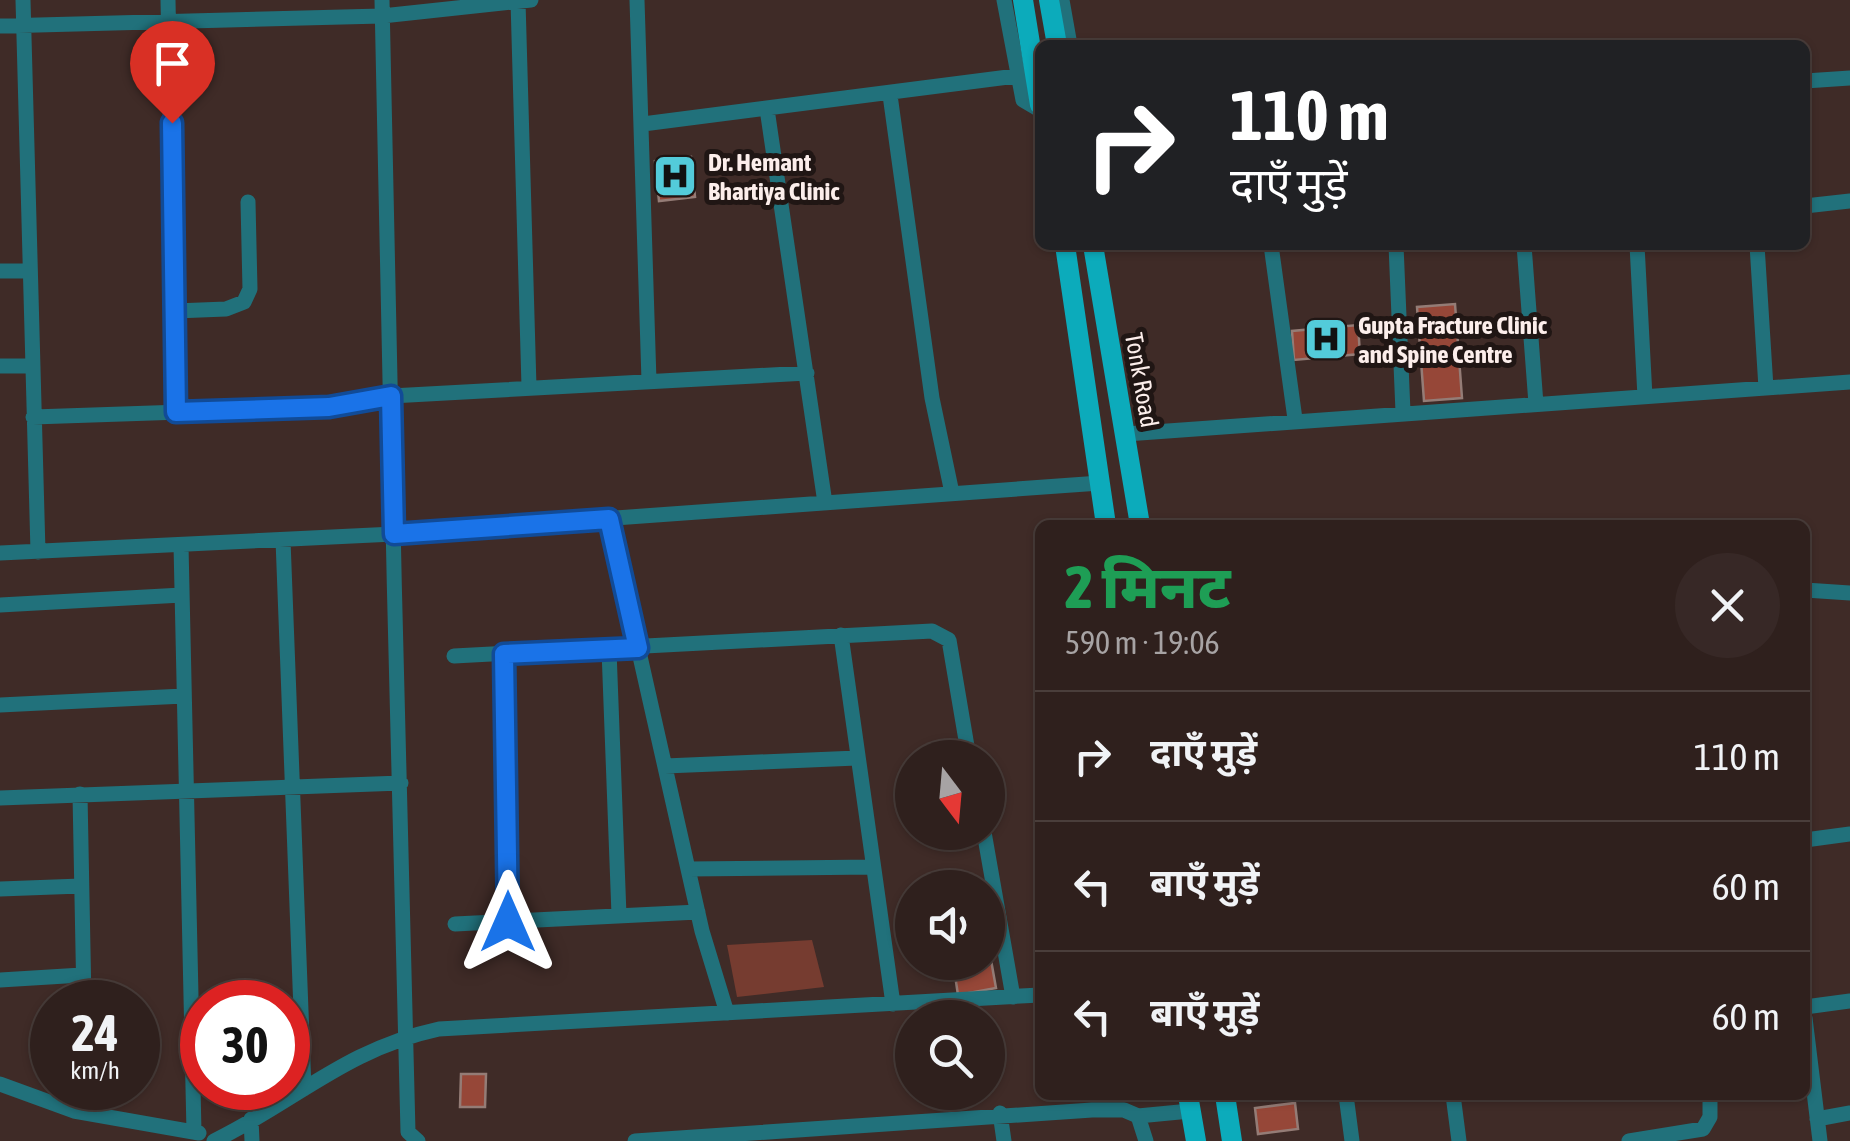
<!DOCTYPE html>
<html lang="hi">
<head>
<meta charset="utf-8">
<style>
	body { margin:0; font-family:"Asap Condensed","Noto Sans Devanagari",sans-serif; background:#372826; color:#f1f3f6; height:100vh; display:flex; flex-direction:column; font-size:38px; white-space:nowrap }
	* { box-sizing:border-box; margin:0 }
	p { font-size:32px; color:#a7a3a4 }
	.icon { flex:none; width:55px; height:55px; fill:none; stroke:currentColor; stroke-width:2; stroke-linecap:round; stroke-linejoin:round }
	.map { position:relative; flex:1; overflow:hidden }
	.sheet { position:absolute; left:1035px; top:520px; width:775px; height:580px; display:flex; flex-direction:column; background:#2f201d; border-radius:15px; box-shadow:0 2px 8px #0004,0 0 0 2px #4a3e3b }
	.sheet>* { flex:none }
	.banner { position:absolute; left:1035px; top:40px; width:775px; height:210px; border-radius:15px; box-shadow:0 2px 8px #0004,0 0 0 2px #4a3e3b; background:#202124; color:#fff; overflow:hidden }
	.needle { width:65px; rotate:164deg }
	.tools { position:absolute; left:895px; top:740px; display:grid; gap:20px }
	.tools a { display:grid; place-items:center; width:110px; height:110px; border-radius:50%; background:#2f201d; box-shadow:0 2px 8px #0004,0 0 0 2px #4a3e3b; font-size:50px }
	.speed { position:absolute; left:30px; top:980px; display:flex; gap:20px; font-size:50px; font-weight:700; text-align:center }
	.speed>* { display:grid; place-content:center; width:130px; height:130px; border-radius:50%; background:#2f201d; box-shadow:0 2px 8px #0004,0 0 0 2px #4a3e3b; line-height:1 }
	.speed small { font-size:25px; font-weight:400 }
	.speed .limit { border:15px solid #d22; background:#fff; color:#111 }
	.pin { position:absolute; display:grid; place-items:center; width:85px; height:85px; color:#fff; margin:-102px -42px; border-radius:50% 50% 50% 0; rotate:-45deg; box-shadow:0 0 10px #0007 }
	.pin .icon { rotate:45deg }
	.me { position:absolute; width:110px; margin:-55px; rotate:0deg; stroke-linejoin:round; filter:drop-shadow(0 0 8px #0008) }
	.turn { display:flex; align-items:center; gap:35px; height:210px; padding:0 30px; font-size:45px }
	.turn .icon { width:130px; height:130px; stroke-width:2.5 }
	.turn b { display:block; font-size:70px; line-height:85px }
	.round { display:grid; place-items:center; flex:none; width:105px; height:105px; border-radius:52px; background:#372826 }
	.overview { display:flex; align-items:center; justify-content:space-between; height:170px; padding:0 30px }
	h1 { font-size:60px; font-weight:800; line-height:75px; color:#1e9e55 }
	ul { padding:0; list-style:none }
	li { display:flex; align-items:center; gap:30px; height:130px; padding:0 30px; border-top:2px solid #4a3e3b }
	li div { flex:1 }
	li b { display:block; font-size:38px }
	li em { font-style:normal }
	.map>svg:first-child { display:block }
	.green { fill:#763c30 }
	.building { fill:#964738; stroke:#947c76; stroke-width:2.5 }
	.lines { fill:none; stroke-linecap:round; stroke-linejoin:round }
	.minor { stroke:#21717b; stroke-width:15 }
	.major { stroke:#0cabbb; stroke-width:20 }
	.route-casing { stroke:#114b97; stroke-width:25 }
	.route { stroke:#1a73e8; stroke-width:18 }
	.labels { text-anchor:middle; stroke-width:10; stroke-linejoin:round; paint-order:stroke }
	.poi-label { font-size:25px; font-weight:bold; fill:#fceeeb; stroke:#201614; text-anchor:start }
	.street-label { font-size:25px; fill:#fceeeb; stroke:#201614 }
</style>
</head>
<body>
<div class="map">
<svg width="1850" height="1141" viewBox="0 0 1850 1141">
	<rect width="100%" height="100%" fill="#3f2b27"/>
	<path class="green" d="M 812,940 L 824,987 L 737,997 L 727,945 Z"/>
	<path class="building" d="M 691,157 L 695,197 L 659,201 L 655,161 Z
		M 1455,304 L 1462,398 L 1424,401 L 1417,307 Z
		M 1358,325 L 1360,354 L 1294,360 L 1292,331 Z
		M 988,943 L 996,988 L 958,995 L 953,962 L 988,962 Z
		M 461,1074 L 486,1074 L 485,1107 L 460,1107 Z
		M 71,1088 L 95,1088 L 96,1106 L 72,1107 Z
		M 1295,1103 L 1298,1129 L 1258,1134 L 1255,1108 Z"/>
	<g class="lines">
		<path class="minor" d="M 23,0 L 38,552
			M 168,0 L 176,412
			M 382,0 C 389,377 398,755 408,1132 L 418,1141
			M 637,0 L 649,381
			M 1004,0 L 1023,100 L 1040,110
			M 1062,0 L 1070,45
			M 518,1 L 529,387
			M 0,26 L 382,16 L 531,0
			M 1805,81 L 1850,78
			M 890,95 L 932,398 L 952,493
			M 767,109 L 825,503
			M 643,124 L 1016,76
			M 1805,206 L 1850,201
			M 1271,245 L 1295,419
			M 1396,245 L 1403,412
			M 1524,245 L 1536,404
			M 1637,245 L 1645,397
			M 1757,245 L 1766,388
			M 0,271 L 28,271
			M 175,311 L 226,309 L 244,302 L 250,289 L 248,202
			M 0,366 L 32,366
			M 33,417 L 329,407 L 391,396 L 807,373
			M 1126,434 L 1850,382
			M 609,519 L 702,931 L 727,1013
			M 283,540 L 304,1089
			M 181,545 L 194,1132
			M 0,553 L 394,534 L 1100,483
			M 1805,590 L 1850,593
			M 0,605 L 182,595
			M 841,635 L 893,1004
			M 609,650 L 619,915
			M 504,654 L 508,922
			M 454,656 L 932,631 L 949,640 L 969,758
			M 0,705 L 184,696
			M 665,766 L 857,758
			M 80,794 L 84,1002
			M 0,798 L 401,783
			M 984,832 L 1013,997
			M 1805,840 L 1850,834
			M 688,869 L 873,867
			M 0,889 L 81,886
			M 455,924 L 698,912
			M 0,980 L 82,975
			M 1805,1007 L 1850,1001
			M 1805,1018 L 1820,1141
			M 0,1084 L 74,1111 L 199,1133
			M 1346,1095 L 1352,1141
			M 1453,1095 L 1459,1141
			M 1000,1113 L 1004,1141
			M 1138,1116 L 1190,1111
			M 251,1119 L 252,1141
			M 1817,1119 L 1850,1113
			M 214,1141 C 296,1101 346,1049 439,1029 L 1040,995
			M 635,1141 L 1092,1110 L 1124,1110 L 1138,1116 L 1146,1141
			M 1629,1141 L 1703,1129 L 1710,1117 L 1710,1095"/>
		<path class="major" d="M 1023,0 L 1040,105
			M 1049,0 L 1057,45
			M 1065,245 L 1106,525
			M 1093,245 L 1140,525
			M 1188,1095 L 1196,1141
			M 1225,1095 L 1232,1141"/>
	</g>
	<g class="lines">
		<g class="route-casing">
			<path id="route" d="M 172,123 L 176,412 L 329,407 L 391,396 L 394,534 L 609,519 L 638,648 L 504,654 L 508,922"/>
		</g>
		<use href="#route" class="route"/>
	</g>
	<defs>
		<g id="hospital-square" transform="scale(2.25)"><rect x="-9" y="-9" width="18" height="18" rx="4" fill="#53cbda" stroke="#201614"/><path d="M-5-5h3v3.5h4V-5h3V5h-3V1.5h-4V5h-3Z" fill="#111"/></g>
	</defs>
	<g fill-rule="evenodd">
		<use href="#hospital-square" x="675" y="176"/>
		<use href="#hospital-square" x="1326" y="339"/>
	</g>
	<g class="labels">
		<g class="poi-label">
			<text x="708" y="171">Dr. Hemant<tspan x="708" dy="29">Bhartiya Clinic</tspan></text>
			<text x="1358" y="334">Gupta Fracture Clinic<tspan x="1358" dy="29">and Spine Centre</tspan></text>
		</g>
		<g class="street-label">
			<text transform="translate(1142 380) rotate(80)" y="9">Tonk Road</text>
		</g>
	</g>
</svg>
<div class="tools">
<a><svg class="needle" viewBox="-14 -14 28 28"><path d="M0-13l5 13h-10z" fill="#e53935"/><path d="M0 13l5-13h-10z" fill="#a7a3a4"/></svg></a>
<a><svg class="icon" aria-label="sound" viewBox="0 0 24 24"><path d="M4 9h4l5-4v14l-5-4H4zM17 9q2 3 0 6"/></svg></a>
<a><svg class="icon" aria-label="search" viewBox="0 0 24 24"><circle cx="10" cy="10" r="6"/><path d="M15 15l6 6"/></svg></a>
</div>
<div class="speed"><div>24<small>km/h</small></div><div class="limit">30</div></div>
<div class="pin" style="left:172px;top:123px;background:#d93025"><svg class="icon" aria-label="arrive" viewBox="0 0 24 24"><path d="M6 21V4h12l-3 4 3 4H6"/></svg></div>
<svg class="me" style="left:508px;top:922px" viewBox="-20 -20 40 40"><path d="M0-17L14 15 0 8-14 15z" fill="#1a73e8" stroke="#fff" stroke-width="4"/></svg>
<div class="banner">
<div class="turn"><svg class="icon" aria-label="right" viewBox="0 0 24 24"><path d="M7 20v-9h11M14 6l5 5-5 5"/></svg><div><b>110 m</b>दाएँ मुड़ें</div></div>
</div>
<section class="sheet">
<div class="overview"><div><h1>2 मिनट</h1><p>590 m · 19:06</p></div><a class="round"><svg class="icon" aria-label="close" viewBox="0 0 24 24"><path d="M6 6l12 12M18 6L6 18"/></svg></a></div>
<ul>
<li><svg class="icon" aria-label="right" viewBox="0 0 24 24"><path d="M7 20v-9h11M14 6l5 5-5 5"/></svg><div><b>दाएँ मुड़ें</b></div><em>110 m</em></li>
<li><svg class="icon" aria-label="left" viewBox="0 0 24 24"><path d="M17 20v-9H6M10 6l-5 5 5 5"/></svg><div><b>बाएँ मुड़ें</b></div><em>60 m</em></li>
<li><svg class="icon" aria-label="left" viewBox="0 0 24 24"><path d="M17 20v-9H6M10 6l-5 5 5 5"/></svg><div><b>बाएँ मुड़ें</b></div><em>60 m</em></li>
</ul>
</section>
</div>
</body>
</html>
